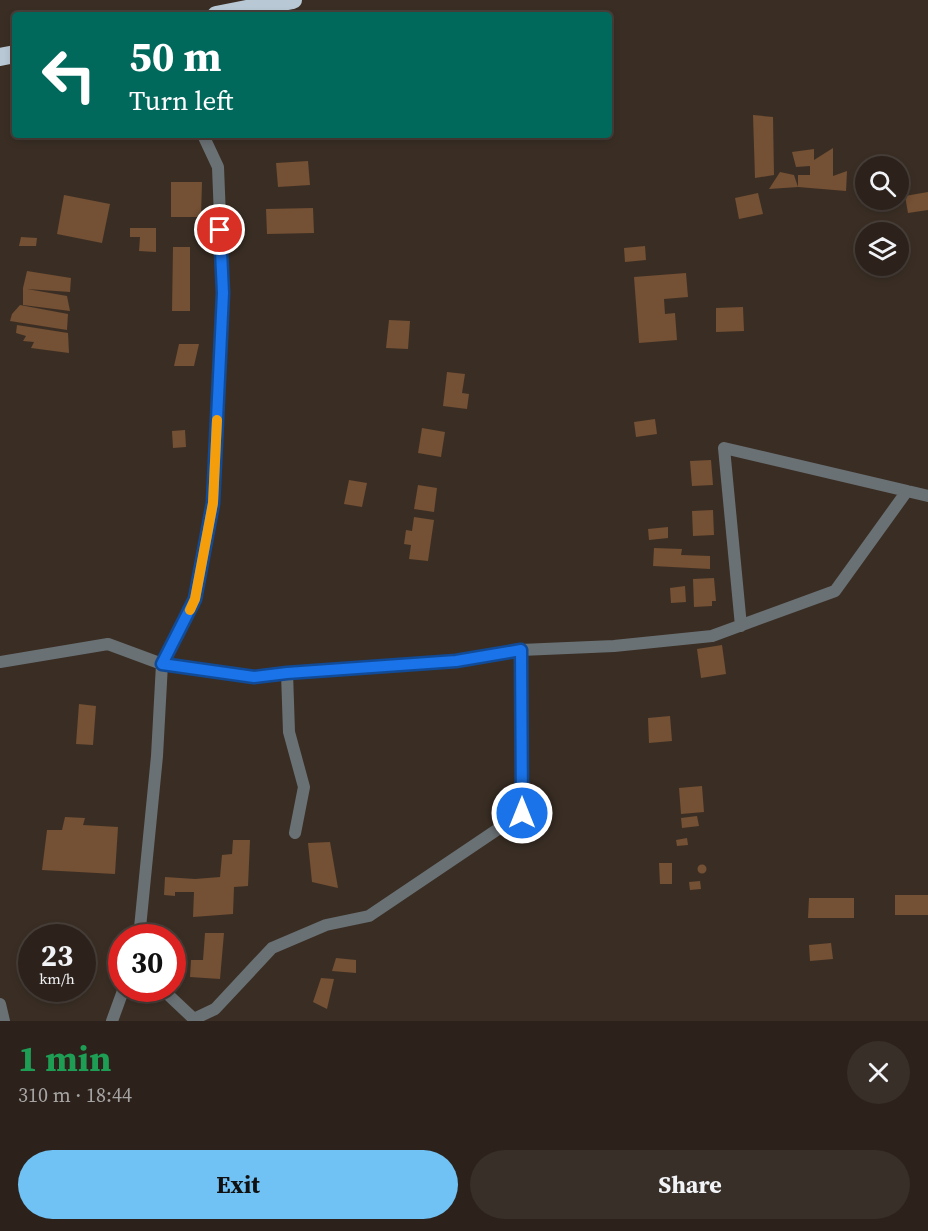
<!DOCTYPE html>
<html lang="en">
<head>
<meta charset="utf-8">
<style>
	body { margin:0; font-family:"Source Serif 4",serif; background:#382f28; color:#f1f3f6; height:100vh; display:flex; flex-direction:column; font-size:22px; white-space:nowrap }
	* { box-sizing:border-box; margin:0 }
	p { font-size:20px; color:#a6a4a3 }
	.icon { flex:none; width:33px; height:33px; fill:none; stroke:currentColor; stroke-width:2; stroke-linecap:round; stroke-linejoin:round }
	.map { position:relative; height:1021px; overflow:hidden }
	.drawer { display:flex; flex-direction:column; background:#2c221b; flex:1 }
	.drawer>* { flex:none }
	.top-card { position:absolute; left:12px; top:12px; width:600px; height:126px; border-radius:6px; box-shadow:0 3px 9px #0003,0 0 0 2px #483f3a; background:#00695c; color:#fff; overflow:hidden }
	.tools { position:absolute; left:855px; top:156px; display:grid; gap:12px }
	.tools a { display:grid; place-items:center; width:54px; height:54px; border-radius:50%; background:#2c221b; box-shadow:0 3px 9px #0003,0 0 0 2px #483f3a; font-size:30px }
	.speed { position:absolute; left:18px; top:924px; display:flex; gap:12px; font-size:30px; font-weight:700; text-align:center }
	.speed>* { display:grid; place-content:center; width:78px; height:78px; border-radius:50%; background:#2c221b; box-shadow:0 3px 9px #0003,0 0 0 2px #483f3a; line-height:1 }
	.speed small { font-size:15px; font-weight:400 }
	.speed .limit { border:9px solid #d22; background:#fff; color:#111 }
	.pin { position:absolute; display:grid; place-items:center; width:51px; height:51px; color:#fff; margin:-26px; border:3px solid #fff; border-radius:50%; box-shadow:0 2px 6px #0007 }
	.me { position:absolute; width:66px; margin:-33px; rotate:0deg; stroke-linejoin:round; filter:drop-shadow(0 0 4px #0008) }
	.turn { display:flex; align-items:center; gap:21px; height:126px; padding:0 18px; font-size:27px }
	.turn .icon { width:78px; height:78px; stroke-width:2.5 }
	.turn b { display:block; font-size:42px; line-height:51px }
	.round { display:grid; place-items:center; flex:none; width:63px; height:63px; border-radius:32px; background:#382f28 }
	.headline { display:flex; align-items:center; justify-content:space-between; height:102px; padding:0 18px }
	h1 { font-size:36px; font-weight:700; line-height:45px; color:#1e9e55 }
	.action { display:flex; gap:12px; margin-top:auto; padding:12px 18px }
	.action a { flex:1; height:69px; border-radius:36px; background:#70c1f4; color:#111; font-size:24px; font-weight:700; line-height:69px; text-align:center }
	.action a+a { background:#382f28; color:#f1f3f6 }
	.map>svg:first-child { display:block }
	.building { fill:#745034 }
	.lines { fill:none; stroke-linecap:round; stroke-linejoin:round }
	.street { stroke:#6a7175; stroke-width:12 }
	.highway { stroke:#b8c9d5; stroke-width:18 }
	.route-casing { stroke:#114b97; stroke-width:15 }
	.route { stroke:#1a73e8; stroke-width:10 }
	.slow { stroke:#f59e0b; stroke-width:10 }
</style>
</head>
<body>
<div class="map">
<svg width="928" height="1021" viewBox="0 0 928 1021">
	<rect width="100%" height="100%" fill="#3a2e24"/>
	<path class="building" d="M 753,115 L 773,117 L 774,175 L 755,178 Z
		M 833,148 L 833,176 L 847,171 L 846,191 L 798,187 L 769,189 L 780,172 L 794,175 L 798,187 L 798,175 L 810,175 L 810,166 L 796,167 L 792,152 L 814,149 L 814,160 Z
		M 308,161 L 310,185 L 278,187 L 276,163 Z
		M 171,182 L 202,182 L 201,217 L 171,217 Z
		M 928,192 L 928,210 L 908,213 L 905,196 Z
		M 758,193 L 763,214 L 739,219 L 735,198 Z
		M 64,195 L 110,204 L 102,243 L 57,234 Z
		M 313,208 L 314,233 L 267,234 L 266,209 Z
		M 130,228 L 156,228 L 156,252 L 139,251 L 140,237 L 130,237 Z
		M 21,237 L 37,238 L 36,246 L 19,246 Z
		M 645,246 L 646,260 L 625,262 L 624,248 Z
		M 173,247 L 190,247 L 190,311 L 172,311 Z
		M 27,271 L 71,278 L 70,292 L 27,289 L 67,296 L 70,311 L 23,305 L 23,288 Z
		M 686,273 L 688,297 L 664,299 L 665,314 L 675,313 L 677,340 L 639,343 L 634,277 Z
		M 20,305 L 68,314 L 67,330 L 10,321 L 12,314 Z
		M 743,307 L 744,331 L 716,332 L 716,308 Z
		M 389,320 L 410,321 L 408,349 L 386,348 Z
		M 17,325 L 68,333 L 69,353 L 31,348 L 34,342 L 23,341 L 26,336 L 16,333 Z
		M 179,344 L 199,344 L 194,366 L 174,366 Z
		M 447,372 L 465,374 L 462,393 L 469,394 L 467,409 L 443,406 Z
		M 655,419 L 657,434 L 636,437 L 634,422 Z
		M 422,428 L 445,432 L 441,457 L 418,453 Z
		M 185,430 L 186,447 L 173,448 L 172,431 Z
		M 711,460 L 713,485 L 692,486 L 690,461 Z
		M 349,480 L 367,483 L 362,507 L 344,504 Z
		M 418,485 L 437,488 L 434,512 L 414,509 Z
		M 713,510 L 714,535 L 693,536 L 692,511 Z
		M 414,517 L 434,520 L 428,561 L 409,559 L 411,545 L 404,544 L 406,530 L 412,531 Z
		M 668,527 L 668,538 L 649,540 L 648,529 Z
		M 654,548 L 682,549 L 681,555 L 710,556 L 710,569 L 653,566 Z
		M 714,578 L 716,601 L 712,601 L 712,606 L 694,607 L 693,579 Z
		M 685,586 L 686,602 L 671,603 L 670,588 Z
		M 722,645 L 726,674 L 701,678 L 697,649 Z
		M 79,704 L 96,706 L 93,745 L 76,744 Z
		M 670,716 L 672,741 L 649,743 L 648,718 Z
		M 702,786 L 704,812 L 681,814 L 679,788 Z
		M 697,816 L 699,826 L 682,828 L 681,818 Z
		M 65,817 L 85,818 L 83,825 L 118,827 L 115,874 L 42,870 L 47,830 L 62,830 Z
		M 687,838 L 688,845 L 677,846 L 676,840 Z
		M 233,840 L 250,840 L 248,886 L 234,887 L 233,914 L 193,917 L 194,892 L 175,892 L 175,896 L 164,895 L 165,877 L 195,879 L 220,877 L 222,855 L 232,854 Z
		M 330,842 L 338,888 L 312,882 L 308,843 Z
		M 659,863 L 672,863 L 672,884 L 660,884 Z
		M697.5 869a4.5 4.5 0 1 1 9 0a4.5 4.5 0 1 1-9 0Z
		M 700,881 L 701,889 L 690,890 L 689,882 Z
		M 895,895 L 928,895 L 928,915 L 895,915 Z
		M 809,898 L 854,898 L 854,918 L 808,918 Z
		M 205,933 L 224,933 L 220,979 L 190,977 L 191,960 L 203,960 Z
		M 831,943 L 833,959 L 810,961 L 809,945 Z
		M 336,958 L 356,960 L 356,973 L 332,971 Z
		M 321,978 L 334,979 L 327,1009 L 313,1002 Z"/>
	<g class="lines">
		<path class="street" d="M 741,626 L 724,448 L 928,496
			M 0,662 L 108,644 L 162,664 L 254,677 L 287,673 L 456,661 L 521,650 L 614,646 L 712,636 L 835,591 L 907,491
			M 287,673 L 289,732 L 304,787 L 295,833
			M 139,938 L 157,756 L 162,664 L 195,599 L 213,503 L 223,293 L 218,167 L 203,135
			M 161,988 L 194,1019 L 215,1009 L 272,948 L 326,925 L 369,916 L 522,813 L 521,650
			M 0,1004 L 4,1021
			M 112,1021 L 124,988"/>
		<path class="highway" d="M 216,15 L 293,0
			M 0,57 L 15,54"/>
	</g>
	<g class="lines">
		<g class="route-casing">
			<path id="route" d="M 220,230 L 223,293 L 213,503 L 195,599 L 162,664 L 254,677 L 287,673 L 456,661 L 521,650 L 522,813"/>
		</g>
		<use href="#route" class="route"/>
		<path class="slow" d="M 190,610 L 195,599 L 213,503 L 217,420"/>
	</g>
</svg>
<div class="tools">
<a><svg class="icon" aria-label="search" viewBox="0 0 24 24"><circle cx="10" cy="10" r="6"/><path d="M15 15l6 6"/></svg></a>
<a><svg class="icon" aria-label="layers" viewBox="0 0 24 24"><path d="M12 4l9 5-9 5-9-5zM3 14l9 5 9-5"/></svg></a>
</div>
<div class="speed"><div>23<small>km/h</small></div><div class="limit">30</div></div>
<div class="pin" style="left:220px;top:230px;background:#d93025"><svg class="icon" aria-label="arrive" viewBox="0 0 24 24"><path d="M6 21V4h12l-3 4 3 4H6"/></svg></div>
<svg class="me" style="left:522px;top:813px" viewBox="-20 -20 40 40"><circle r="17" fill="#1a73e8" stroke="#fff" stroke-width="3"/><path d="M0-11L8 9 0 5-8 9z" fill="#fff"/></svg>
<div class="top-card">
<div class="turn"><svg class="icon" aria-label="left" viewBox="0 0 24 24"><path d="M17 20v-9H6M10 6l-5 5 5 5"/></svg><div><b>50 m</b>Turn left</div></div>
</div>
</div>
<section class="drawer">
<div class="headline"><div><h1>1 min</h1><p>310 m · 18:44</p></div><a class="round"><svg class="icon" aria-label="close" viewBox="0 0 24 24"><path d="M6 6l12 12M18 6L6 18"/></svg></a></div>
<div class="action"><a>Exit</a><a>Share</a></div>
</section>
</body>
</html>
